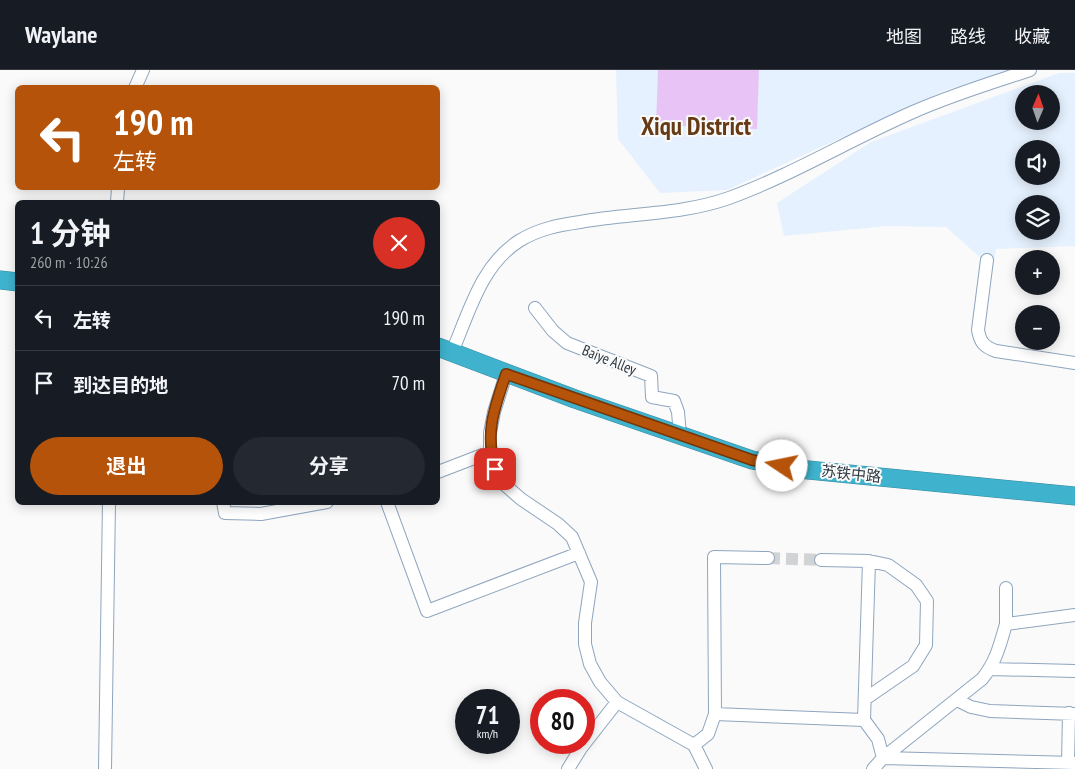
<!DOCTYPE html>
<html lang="zh">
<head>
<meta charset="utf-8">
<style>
	body { margin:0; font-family:"PT Sans Narrow","Noto Sans SC",sans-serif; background:#242831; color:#f1f3f6; height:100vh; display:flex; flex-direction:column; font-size:19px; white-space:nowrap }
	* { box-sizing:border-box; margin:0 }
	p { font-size:16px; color:#9ea1a6 }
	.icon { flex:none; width:28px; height:28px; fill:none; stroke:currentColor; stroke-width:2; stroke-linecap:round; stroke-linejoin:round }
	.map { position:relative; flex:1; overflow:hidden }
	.sheet { position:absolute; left:15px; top:130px; width:425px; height:305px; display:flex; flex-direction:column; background:#171b24; border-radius:8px; box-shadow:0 2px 12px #0003 }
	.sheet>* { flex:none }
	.top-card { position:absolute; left:15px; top:15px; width:425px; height:105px; border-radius:8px; box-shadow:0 2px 12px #0003; background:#b45309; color:#fff; overflow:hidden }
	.needle { width:32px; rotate:2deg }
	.tools { position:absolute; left:1015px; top:15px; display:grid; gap:10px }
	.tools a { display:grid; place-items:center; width:45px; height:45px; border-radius:50%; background:#171b24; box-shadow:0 2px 12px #0003; font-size:25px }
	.speed { position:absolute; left:455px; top:619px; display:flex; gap:10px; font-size:25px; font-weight:700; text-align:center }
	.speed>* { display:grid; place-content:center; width:65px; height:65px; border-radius:50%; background:#171b24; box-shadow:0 2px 12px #0003; line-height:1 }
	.speed small { font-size:12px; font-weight:400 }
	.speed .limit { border:8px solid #d22; background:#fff; color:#111 }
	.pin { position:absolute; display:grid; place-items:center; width:42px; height:42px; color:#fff; margin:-21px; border-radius:10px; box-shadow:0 2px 8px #0006 }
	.me { position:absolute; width:55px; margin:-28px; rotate:281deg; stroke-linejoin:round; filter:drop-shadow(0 0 4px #0008) }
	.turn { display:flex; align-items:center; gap:18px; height:105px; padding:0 15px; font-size:22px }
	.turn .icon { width:65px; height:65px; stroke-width:2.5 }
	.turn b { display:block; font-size:35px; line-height:42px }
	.round { display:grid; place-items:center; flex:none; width:52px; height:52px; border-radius:26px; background:#242831 }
	.headline { display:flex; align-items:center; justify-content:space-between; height:85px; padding:0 15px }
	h1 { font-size:30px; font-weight:700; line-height:38px }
	.primary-button { display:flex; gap:10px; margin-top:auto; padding:10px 15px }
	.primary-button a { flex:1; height:58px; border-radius:30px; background:#b45309; color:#fff; font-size:20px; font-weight:700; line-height:58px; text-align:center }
	.primary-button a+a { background:#242831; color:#f1f3f6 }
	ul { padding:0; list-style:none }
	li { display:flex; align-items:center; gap:15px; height:65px; padding:0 15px; border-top:1px solid #363941 }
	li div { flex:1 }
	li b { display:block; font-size:19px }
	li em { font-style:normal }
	header { display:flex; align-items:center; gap:30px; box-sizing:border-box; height:70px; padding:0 25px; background:#171b24; border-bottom:1px solid #363941 }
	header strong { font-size:24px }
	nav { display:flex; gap:28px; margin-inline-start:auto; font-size:18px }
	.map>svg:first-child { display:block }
	.built { fill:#e5f1fe; fill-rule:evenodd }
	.garden { fill:#e8c4f6 }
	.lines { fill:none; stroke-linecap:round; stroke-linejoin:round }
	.minor-tunnel { stroke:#d1d3d5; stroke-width:12; stroke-dasharray:12 6; stroke-linecap:butt }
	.minor-casing { stroke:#8ea5be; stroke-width:14 }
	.highway-casing { stroke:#39889d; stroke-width:19 }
	.minor { stroke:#fff; stroke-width:12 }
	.highway { stroke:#3fb3ce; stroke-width:18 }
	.route-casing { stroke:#753606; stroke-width:12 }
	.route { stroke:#b45309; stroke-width:9 }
	.labels { text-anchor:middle; stroke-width:4; stroke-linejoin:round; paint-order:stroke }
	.street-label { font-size:15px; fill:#2d3741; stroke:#fafafa }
	.town-label { font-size:25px; font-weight:bold; fill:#663a14; stroke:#fafafa }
</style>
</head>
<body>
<header>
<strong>Waylane</strong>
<nav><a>地图</a><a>路线</a><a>收藏</a></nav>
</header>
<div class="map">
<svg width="1075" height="699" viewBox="0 0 1075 699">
	<rect width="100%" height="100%" fill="#fafafa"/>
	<path class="built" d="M 616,0 L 1016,0 L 946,20 L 727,120 L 660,123 L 618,69 Z
		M 1059,3 L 1075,3 L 1075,176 L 996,179 L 994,193 L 983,190 L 946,157 L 887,156 L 784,166 L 777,133 L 871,72 ZM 1024,24 L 1051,24 L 1051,51 L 1024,51 ZM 1024,79 L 1051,79 L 1051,106 L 1024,106 ZM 1024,134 L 1051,134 L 1051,161 L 1024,161 Z"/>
	<path class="garden" d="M 658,0 L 759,0 L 757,59 L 656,55 Z"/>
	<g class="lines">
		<path class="minor-tunnel" d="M 768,488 L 821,490"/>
		<g class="minor-casing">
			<path id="minor" d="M 135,18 L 143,0
				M 117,132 L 118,118
				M 987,190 L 978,260 C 980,272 984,277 996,281 L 1075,293
				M 535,238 L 553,261 L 567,273 L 651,306 L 652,327 L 674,331 L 678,342 L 680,365
				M 452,282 C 469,243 481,195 519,171 C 538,159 559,155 580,152 C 629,143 681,145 729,128 C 792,105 851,69 913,42 C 951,25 991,13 1030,0
				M 506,304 L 494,342 L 490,363 L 490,382 L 495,399 L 505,415 L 521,429 L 558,454 L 572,467 L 591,512 L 585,553 L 585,574 L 590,594 L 600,612 L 617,632 L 694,675 L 706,699
				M 438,402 L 490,382
				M 223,432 L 225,443 L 261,444 L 327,432
				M 387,432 L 427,541 L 579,483
				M 1006,554 L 1006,518
				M 990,599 L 1075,601
				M 865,629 L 913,596 L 926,575 L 927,531 L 916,515 L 888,495 L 869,491
				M 957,630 L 971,637 L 990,641 L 1075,644
				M 715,644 L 864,650 L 869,491 L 821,490
				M 864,650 L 878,669 L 883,688 L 1075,693
				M 694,675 L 708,664 L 715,644 L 714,487 L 768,488
				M 1068,693 L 1069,643
				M 105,699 L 109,432
				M 568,699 L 581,678 L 617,632
				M 873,699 L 883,688 L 982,609 C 996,592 1000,575 1006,554 L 1075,545"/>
		</g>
		<g class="highway-casing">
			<path id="highway" d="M 0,210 L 18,212
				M 438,277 L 575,329 L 752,390 L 798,399 L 1075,426"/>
		</g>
		<use href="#minor" class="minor"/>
		<use href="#highway" class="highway"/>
	</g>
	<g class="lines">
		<g class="route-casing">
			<path id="route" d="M 495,399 C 485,362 494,339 506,304 L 752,390 L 782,396"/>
		</g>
		<use href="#route" class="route"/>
	</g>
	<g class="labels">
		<g class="street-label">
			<text transform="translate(609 290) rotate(22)" y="5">Baiye Alley</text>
			<text transform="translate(851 404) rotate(6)" y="5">苏铁中路</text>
		</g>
		<g class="town-label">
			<text x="696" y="65">Xiqu District</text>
		</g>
	</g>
</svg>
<div class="tools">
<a><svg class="needle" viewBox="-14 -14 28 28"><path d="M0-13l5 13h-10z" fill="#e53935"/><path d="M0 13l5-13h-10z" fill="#9ea1a6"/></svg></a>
<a><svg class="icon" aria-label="sound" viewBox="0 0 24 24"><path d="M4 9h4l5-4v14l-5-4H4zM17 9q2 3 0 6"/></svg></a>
<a><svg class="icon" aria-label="layers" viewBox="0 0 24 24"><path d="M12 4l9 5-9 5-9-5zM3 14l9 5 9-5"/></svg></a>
<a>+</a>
<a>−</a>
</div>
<div class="speed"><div>71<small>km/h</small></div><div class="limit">80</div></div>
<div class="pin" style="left:495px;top:399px;background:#d93025"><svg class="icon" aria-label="arrive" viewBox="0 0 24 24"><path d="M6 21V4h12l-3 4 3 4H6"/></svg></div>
<svg class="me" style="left:782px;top:396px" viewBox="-20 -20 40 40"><circle r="19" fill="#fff"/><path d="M0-13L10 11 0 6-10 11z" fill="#b45309"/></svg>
<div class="top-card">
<div class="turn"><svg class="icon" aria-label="left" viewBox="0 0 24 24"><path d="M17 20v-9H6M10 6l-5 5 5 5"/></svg><div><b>190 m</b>左转</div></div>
</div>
<section class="sheet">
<div class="headline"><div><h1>1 分钟</h1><p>260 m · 10:26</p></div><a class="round" style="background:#d93025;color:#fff"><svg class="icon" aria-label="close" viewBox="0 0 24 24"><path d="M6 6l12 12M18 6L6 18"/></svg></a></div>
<ul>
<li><svg class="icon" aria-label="left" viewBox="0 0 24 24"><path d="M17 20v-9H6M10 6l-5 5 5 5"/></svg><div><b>左转</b></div><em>190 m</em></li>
<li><svg class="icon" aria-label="arrive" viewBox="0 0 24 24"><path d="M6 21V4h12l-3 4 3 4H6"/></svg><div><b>到达目的地</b></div><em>70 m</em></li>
</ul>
<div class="primary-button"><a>退出</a><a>分享</a></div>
</section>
</div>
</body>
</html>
